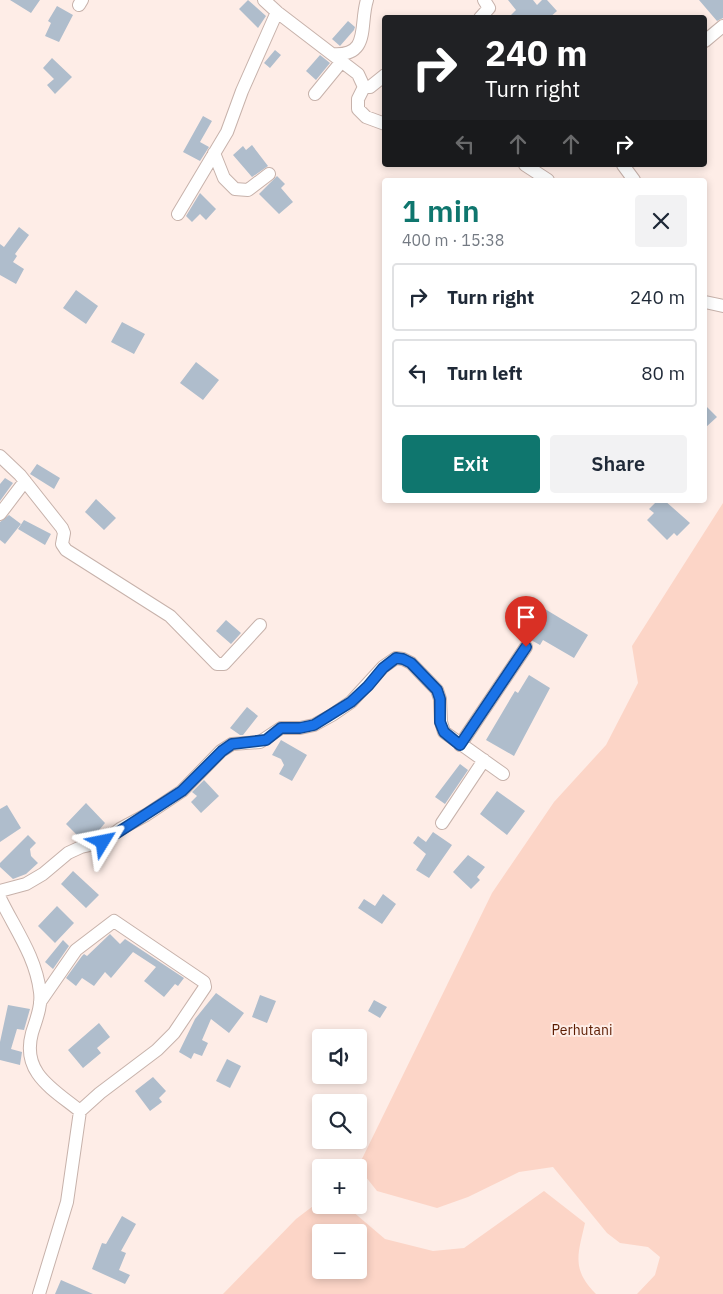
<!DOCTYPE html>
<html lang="en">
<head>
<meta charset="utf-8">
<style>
	body { margin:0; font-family:"IBM Plex Sans",sans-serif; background:#f2f2f3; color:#1f2937; height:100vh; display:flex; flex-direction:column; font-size:19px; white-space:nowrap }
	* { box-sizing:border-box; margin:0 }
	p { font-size:16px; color:#747a83 }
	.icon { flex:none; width:28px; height:28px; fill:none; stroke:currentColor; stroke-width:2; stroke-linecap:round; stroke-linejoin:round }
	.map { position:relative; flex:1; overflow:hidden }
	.details { position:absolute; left:382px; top:178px; width:325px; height:325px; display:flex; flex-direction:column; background:#fff; border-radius:5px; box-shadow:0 2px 8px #0003 }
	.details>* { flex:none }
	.hud { position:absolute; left:382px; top:15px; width:325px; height:152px; border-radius:5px; box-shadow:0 2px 8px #0003; background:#202124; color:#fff; overflow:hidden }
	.fabs { position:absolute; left:312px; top:1029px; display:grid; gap:10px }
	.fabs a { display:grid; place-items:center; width:55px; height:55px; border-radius:5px; background:#fff; box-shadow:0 2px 8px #0003; font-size:25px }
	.pin { position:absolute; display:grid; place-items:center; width:42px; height:42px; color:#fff; margin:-51px -21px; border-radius:50% 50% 50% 0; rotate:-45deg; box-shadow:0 0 5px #0007 }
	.pin .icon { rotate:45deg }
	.me { position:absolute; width:55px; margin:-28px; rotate:55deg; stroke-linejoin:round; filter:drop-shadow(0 0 4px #0008) }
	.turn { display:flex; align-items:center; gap:18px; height:105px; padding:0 20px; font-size:22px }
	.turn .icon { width:65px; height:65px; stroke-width:2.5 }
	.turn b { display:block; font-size:35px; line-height:42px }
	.lanes { display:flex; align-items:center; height:48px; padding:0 20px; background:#0003; justify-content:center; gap:25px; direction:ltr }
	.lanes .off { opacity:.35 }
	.round { display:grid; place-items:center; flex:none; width:52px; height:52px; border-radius:5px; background:#f2f2f3 }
	.head { display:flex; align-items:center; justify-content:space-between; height:85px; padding:0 20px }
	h1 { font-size:30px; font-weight:600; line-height:38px; color:#0f766e }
	.cta { display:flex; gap:10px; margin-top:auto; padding:10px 20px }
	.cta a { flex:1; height:58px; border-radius:5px; background:#0f766e; color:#fff; font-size:20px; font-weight:600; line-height:58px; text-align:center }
	.cta a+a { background:#f2f2f3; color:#1f2937 }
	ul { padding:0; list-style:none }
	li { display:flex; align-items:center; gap:15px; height:68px; margin:0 10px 8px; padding:0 10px; border:2px solid #e0e1e3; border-radius:5px }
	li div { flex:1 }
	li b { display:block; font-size:19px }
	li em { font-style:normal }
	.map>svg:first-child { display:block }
	.green { fill:#fcd5c7; fill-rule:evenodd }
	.building { fill:#afbdcc }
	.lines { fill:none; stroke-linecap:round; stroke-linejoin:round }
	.street-casing { stroke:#c7b2ab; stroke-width:14 }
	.street { stroke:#fff; stroke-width:12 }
	.route-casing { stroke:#114b97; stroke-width:12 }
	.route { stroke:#1a73e8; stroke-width:9 }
	.labels { text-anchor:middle; stroke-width:4; stroke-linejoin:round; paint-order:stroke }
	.park-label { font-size:14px; fill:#5b1b00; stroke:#feede7 }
</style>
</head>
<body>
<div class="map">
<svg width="723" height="1294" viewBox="0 0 723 1294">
	<rect width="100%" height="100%" fill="#feede7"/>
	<path class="green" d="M 723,503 L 723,1294 L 637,1294 L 655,1275 L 660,1257 L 648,1247 L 620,1243 L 607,1233 L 553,1167 L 519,1172 L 468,1197 L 437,1208 L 377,1191 L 358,1167 L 492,893 L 554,802 L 606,745 L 638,683 L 632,646 Z
		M 544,1191 L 585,1223 C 578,1254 571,1269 596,1294 L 223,1294 L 296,1219 L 321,1200 L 321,1205 L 345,1205 L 385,1239 L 433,1251 L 464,1248 ZM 321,1232 L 359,1232 L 359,1270 L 321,1270 Z"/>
	<path class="building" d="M 10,0 L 40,0 L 31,13 Z
		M 248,0 L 266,16 L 258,28 L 239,9 Z
		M 508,0 L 533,0 L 537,5 L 542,0 L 547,0 L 557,11 L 549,18 L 508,18 L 516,10 Z
		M 699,0 L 723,0 L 723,18 L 717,21 Z
		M 57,6 L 73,15 L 59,42 L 45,36 L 51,23 L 48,21 Z
		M 348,21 L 355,27 L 354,30 L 340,46 L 332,39 Z
		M 275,50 L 281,55 L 270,68 L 264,63 Z
		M 320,55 L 330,63 L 316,80 L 306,71 Z
		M 52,58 L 72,77 L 55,94 L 47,85 L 54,79 L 43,68 Z
		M 203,116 L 212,121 L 200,142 L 209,147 L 200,161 L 183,152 Z
		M 252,145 L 268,166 L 252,177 L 233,155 L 243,146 L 246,150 Z
		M 277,176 L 285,184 L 281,188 L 293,202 L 279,214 L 259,194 Z
		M 200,193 L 216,209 L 206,220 L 200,214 L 192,222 L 186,216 Z
		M 19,227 L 29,235 L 15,254 L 17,256 L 13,262 L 24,269 L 16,284 L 0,275 L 0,244 L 4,247 Z
		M 76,290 L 98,306 L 86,324 L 63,308 Z
		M 122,322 L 145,334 L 134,354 L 111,342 Z
		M 196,362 L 219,380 L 203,400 L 180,383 Z
		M 705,405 L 717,417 L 705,428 Z
		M 37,464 L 60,478 L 54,489 L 30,474 Z
		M 5,478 L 13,483 L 0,501 L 0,484 Z
		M 96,499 L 116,518 L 104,530 L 85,512 Z
		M 658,500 L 664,500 L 690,523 L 677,536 L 674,533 L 667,540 L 647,520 L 654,513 L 649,509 Z
		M 9,515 L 21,524 L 5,544 L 0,540 L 0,522 Z
		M 24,520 L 51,534 L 45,545 L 18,529 Z
		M 540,606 L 588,635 L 574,658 L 543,640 L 540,645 L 522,635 Z
		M 226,620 L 241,633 L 231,644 L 216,631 Z
		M 529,675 L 550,688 L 514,756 L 486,740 L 515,691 L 518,693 Z
		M 247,707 L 258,716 L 243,735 L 240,735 L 230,728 Z
		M 281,740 L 307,755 L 292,781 L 279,774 L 284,765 L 281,759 L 272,755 Z
		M 460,764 L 468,770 L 445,804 L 435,797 Z
		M 204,780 L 219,796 L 201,813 L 191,802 L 197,796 L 192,792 Z
		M 497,791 L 525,811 L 507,835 L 480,814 Z
		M 86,803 L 105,823 L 95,835 L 81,839 L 66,824 Z
		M 7,805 L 21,828 L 0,842 L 0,809 Z
		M 433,832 L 452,845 L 429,878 L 416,870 L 426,854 L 413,843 L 418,836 L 426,842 Z
		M 28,835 L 36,843 L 30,849 L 31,856 L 38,863 L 26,874 L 13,879 L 0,867 L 0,863 Z
		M 468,855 L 485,867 L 477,877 L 480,880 L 471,889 L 453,872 Z
		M 73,871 L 99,895 L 86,908 L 61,884 Z
		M 383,894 L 396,904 L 382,924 L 358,908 L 364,899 L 375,906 Z
		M 57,906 L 74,923 L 55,943 L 38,926 Z
		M 110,934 L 120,944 L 125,939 L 184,978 L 178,986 L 175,984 L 164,997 L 144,981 L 156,967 L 133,952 L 111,978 L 105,972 L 94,986 L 82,978 L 76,986 L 66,978 L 82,956 L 84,954 L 87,956 Z
		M 63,940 L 69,946 L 53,969 L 45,962 Z
		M 216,993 L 244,1013 L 229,1033 L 211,1019 L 202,1040 L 208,1043 L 202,1056 L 194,1053 L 191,1059 L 179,1052 L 195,1019 Z
		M 260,995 L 276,1001 L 267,1023 L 252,1017 Z
		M 374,1000 L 387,1007 L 380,1018 L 368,1011 Z
		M 8,1005 L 30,1009 L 24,1030 L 17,1029 L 11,1049 L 22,1052 L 20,1065 L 0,1060 L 0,1042 Z
		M 99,1023 L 110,1037 L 97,1048 L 101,1053 L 83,1068 L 68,1050 Z
		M 227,1059 L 241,1066 L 230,1088 L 216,1081 Z
		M 153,1077 L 166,1091 L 159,1098 L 162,1102 L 150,1111 L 135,1091 Z
		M 122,1216 L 136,1224 L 121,1251 L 126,1253 L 119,1270 L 130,1275 L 125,1284 L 92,1269 L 102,1243 L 106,1244 Z
		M 61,1280 L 93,1294 L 55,1294 Z"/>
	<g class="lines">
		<g class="street-casing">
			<path id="street" d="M 264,0 L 277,12 L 358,74 L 364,87 L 358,99 L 358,109 L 366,117 L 385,124
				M 79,5 L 82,0
				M 480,18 L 489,8 L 484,0
				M 705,41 L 723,26
				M 332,54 C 371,57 359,25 367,0
				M 364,87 L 370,87 L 385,75
				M 315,94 L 342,61
				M 214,153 L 224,178 L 235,189 L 248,190 L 269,174
				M 525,165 L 548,180
				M 623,165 L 634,180
				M 178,214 L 227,132 L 242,91 L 277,12
				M 705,302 L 723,306
				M 0,456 L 20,475 L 62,528 L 64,533 L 62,544 L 66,550 L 170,616 L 217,664 L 224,664 L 260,625
				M 0,514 L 25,481
				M 460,745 L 526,647
				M 442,823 L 484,760
				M 0,891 L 26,884 L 43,874 L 68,853 L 81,847 L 103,842 L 120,829 L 146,815 L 182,791 L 221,751 L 232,744 L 260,742 L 281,728 L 300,728 L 314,725 L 332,715 L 351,702 L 383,667 L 396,658 L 403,659 L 411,663 L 437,690 L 440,699 L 441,722 L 444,732 L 503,774
				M 0,898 C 15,929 36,957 40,992 C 42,1006 36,1020 32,1033 C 21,1073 53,1089 80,1111 L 67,1202 L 39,1294
				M 40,1002 L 76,950 L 114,921 L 204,982 L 205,987 L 174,1033 L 157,1050 L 100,1093 L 80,1111"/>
		</g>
		<use href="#street" class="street"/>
	</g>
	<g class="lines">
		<g class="route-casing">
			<path id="route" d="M 103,842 L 182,791 L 222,751 L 232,744 L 266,740 L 281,728 L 300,728 L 314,725 L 351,702 L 368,686 L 383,668 L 396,658 L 403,659 L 411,663 L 437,690 L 440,699 L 440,722 L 444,732 L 460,745 L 526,647"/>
		</g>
		<use href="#route" class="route"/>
	</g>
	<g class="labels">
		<g class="park-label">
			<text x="582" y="1035">Perhutani</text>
		</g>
	</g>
</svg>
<div class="fabs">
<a><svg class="icon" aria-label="sound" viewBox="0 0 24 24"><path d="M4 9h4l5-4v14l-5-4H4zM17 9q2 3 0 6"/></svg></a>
<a><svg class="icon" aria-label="search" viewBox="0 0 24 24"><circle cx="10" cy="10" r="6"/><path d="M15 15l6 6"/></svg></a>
<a>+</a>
<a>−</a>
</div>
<div class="pin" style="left:526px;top:647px;background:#d93025"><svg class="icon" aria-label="arrive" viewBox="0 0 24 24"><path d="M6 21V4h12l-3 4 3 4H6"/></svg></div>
<svg class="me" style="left:103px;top:842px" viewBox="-20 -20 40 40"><path d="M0-17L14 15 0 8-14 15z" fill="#1a73e8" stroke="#fff" stroke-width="4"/></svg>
<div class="hud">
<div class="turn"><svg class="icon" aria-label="right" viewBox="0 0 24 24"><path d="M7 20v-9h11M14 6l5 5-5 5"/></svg><div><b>240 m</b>Turn right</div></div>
<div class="lanes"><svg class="icon off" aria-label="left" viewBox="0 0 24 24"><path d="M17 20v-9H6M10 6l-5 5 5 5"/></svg><svg class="icon off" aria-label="ahead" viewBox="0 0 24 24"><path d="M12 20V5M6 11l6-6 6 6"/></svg><svg class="icon off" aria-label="ahead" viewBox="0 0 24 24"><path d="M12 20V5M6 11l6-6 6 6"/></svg><svg class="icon" aria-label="right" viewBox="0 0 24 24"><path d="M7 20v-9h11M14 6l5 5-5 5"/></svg></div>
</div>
<section class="details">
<div class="head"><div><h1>1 min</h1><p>400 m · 15:38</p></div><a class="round"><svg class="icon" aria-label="close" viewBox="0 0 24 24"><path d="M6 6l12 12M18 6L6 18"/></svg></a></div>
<ul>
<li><svg class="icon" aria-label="right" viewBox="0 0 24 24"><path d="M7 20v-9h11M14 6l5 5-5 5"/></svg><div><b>Turn right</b></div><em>240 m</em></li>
<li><svg class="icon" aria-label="left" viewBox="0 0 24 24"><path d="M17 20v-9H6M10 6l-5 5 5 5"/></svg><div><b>Turn left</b></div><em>80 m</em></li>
</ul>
<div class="cta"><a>Exit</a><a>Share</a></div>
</section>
</div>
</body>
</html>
